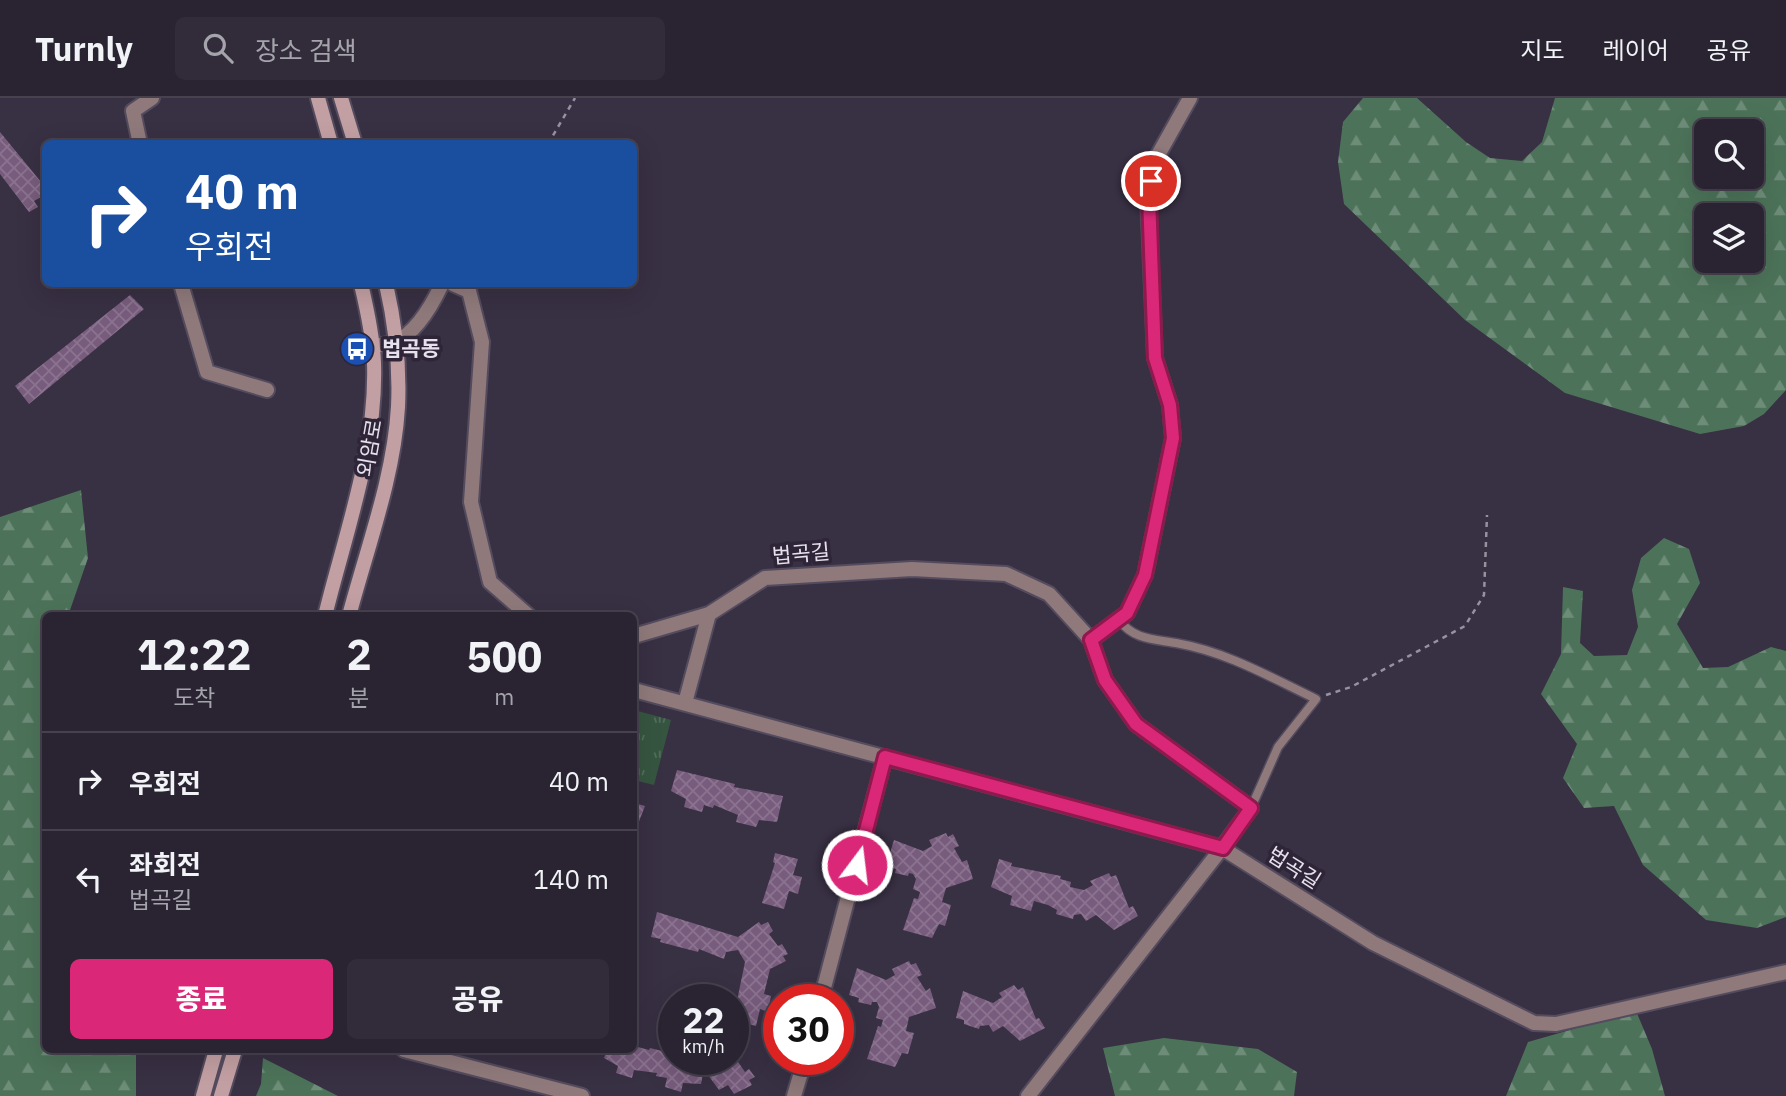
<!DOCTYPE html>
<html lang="ko">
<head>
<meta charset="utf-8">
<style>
	body { margin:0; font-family:"IBM Plex Sans","Noto Sans KR",sans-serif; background:#322c3a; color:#f1f3f6; height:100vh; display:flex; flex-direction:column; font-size:26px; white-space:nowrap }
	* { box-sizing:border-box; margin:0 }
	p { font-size:23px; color:#a5a4ac }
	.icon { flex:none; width:38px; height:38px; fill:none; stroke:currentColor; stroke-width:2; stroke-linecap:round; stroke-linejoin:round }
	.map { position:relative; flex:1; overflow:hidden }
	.drawer { position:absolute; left:42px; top:514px; width:595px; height:441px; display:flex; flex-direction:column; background:#2a2432; border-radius:10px; box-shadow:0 7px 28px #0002,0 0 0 2px #46414d }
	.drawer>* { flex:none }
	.hud { position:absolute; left:42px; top:42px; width:595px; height:147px; border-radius:10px; box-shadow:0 7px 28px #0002,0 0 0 2px #46414d; background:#1a4fa0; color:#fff; overflow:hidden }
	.fabs { position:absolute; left:1694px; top:21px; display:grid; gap:14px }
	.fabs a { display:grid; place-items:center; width:70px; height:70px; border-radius:10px; background:#2a2432; box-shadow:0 7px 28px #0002,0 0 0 2px #46414d; font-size:35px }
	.speed { position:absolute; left:658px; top:886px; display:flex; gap:14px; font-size:35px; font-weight:700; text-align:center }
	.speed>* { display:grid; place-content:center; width:91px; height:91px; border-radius:50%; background:#2a2432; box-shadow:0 7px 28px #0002,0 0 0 2px #46414d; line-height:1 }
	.speed small { font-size:18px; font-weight:400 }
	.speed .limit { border:10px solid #d22; background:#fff; color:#111 }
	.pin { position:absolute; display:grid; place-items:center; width:60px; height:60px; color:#fff; margin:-30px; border:4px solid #fff; border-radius:50%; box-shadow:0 2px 7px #0007 }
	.me { position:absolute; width:77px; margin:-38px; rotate:15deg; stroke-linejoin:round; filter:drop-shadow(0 0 5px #0008) }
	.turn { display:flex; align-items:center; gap:24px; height:147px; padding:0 28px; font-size:32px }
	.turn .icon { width:91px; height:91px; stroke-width:2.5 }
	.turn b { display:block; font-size:49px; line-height:60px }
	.eta { display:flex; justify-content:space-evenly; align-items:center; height:119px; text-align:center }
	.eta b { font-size:42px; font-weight:800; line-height:49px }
	.action { display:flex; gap:14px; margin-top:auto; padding:14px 28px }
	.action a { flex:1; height:80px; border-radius:10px; background:#db2777; color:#fff; font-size:28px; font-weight:800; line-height:80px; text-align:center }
	.action a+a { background:#322c3a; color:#f1f3f6 }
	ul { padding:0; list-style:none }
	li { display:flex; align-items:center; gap:21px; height:98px; padding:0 28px; border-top:2px solid #46414d }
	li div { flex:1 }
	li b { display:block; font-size:26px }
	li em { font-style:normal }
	header { display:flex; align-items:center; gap:42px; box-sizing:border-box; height:98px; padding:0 35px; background:#2a2432; border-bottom:2px solid #46414d }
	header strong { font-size:33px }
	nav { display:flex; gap:38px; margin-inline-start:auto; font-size:24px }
	.search { width:490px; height:63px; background:#322c3a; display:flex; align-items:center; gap:18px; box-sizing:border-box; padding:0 24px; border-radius:10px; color:#a5a4ac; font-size:26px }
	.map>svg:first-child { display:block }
	.grass { fill:url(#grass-tufts) }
	.forest { fill:url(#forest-firs); fill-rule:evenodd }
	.building { fill:url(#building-cross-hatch) }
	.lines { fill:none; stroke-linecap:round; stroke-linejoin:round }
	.service-casing { stroke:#544c5e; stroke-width:11 }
	.minor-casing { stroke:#544c5e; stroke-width:18 }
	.secondary-casing { stroke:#544c5e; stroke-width:18 }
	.path { stroke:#9891a0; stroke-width:2.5; stroke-dasharray:5 5; stroke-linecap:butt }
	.service { stroke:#8f797b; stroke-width:8 }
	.minor { stroke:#8f797b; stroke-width:14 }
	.secondary { stroke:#c29fa3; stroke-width:14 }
	.route-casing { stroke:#8e194d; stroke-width:18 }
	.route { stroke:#db2777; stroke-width:12 }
	.labels { text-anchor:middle; stroke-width:7; stroke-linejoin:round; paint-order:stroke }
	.poi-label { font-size:21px; font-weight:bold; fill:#e6e1ed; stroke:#2e2638; text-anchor:start }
	.street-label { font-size:21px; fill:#e6e1ed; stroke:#2e2638 }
</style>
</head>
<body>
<header>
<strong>Turnly</strong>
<div class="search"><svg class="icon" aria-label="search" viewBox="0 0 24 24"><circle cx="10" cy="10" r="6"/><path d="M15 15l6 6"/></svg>장소 검색</div>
<nav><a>지도</a><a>레이어</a><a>공유</a></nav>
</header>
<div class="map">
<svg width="1786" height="998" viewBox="0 0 1786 998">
	<defs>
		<pattern id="grass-tufts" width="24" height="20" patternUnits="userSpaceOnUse" patternTransform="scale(1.75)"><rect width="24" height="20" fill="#365540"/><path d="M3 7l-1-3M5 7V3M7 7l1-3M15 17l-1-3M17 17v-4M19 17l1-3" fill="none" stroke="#536d5c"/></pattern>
		<pattern id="forest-firs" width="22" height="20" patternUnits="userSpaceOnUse" patternTransform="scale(1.75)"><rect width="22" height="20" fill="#4c7359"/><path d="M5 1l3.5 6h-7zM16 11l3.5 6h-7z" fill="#6e8d79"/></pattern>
		<pattern id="building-cross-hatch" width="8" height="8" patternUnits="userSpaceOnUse" patternTransform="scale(1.75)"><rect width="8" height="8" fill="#785c7d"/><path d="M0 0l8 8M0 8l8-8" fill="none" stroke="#8b7390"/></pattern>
	</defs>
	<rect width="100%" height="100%" fill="#383043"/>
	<path class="grass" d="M 634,612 L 671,622 L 654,687 L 634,682 Z"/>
	<path class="forest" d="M 1363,0 L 1417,0 L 1466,44 L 1490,60 L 1522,63 L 1542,44 L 1555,0 L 1786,0 L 1786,292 L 1764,316 L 1744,328 L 1700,336 L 1565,295 L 1465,222 L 1344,106 L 1338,64 L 1343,24 ZM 1706,33 L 1752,33 L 1752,79 L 1706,79 ZM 1706,117 L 1752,117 L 1752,163 L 1706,163 Z
		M 81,392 L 88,460 L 68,518 L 46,518 C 46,556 40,593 46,630 L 46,952 L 136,952 L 136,998 L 0,998 L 0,419 Z
		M 1664,440 L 1689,451 L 1700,485 L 1677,526 L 1703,570 L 1728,569 L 1771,549 L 1786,553 L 1786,819 L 1757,830 L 1706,822 L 1643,767 L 1614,708 L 1584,710 L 1563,680 L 1577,646 L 1541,596 L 1561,556 L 1563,489 L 1583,493 L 1580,545 L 1594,558 L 1627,557 L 1638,529 L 1632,492 L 1641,460 Z
		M 1636,913 L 1652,951 L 1665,998 L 1506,998 L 1528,944 Z
		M 1164,940 L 1258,951 L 1297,974 L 1294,998 L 1115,998 L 1103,950 Z
		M 263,960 L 338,998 L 256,998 L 261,986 Z"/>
	<path class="building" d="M 0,34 L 46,90 L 46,96 L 34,103 L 38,109 L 29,114 L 0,76 Z
		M 130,197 L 144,211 L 29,306 L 15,288 Z
		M 677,672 L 735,686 L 734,689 L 783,698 L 777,724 L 759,722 L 756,729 L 736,724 L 738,717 L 714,707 L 713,710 L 704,707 L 702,714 L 684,709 L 686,701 L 671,693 Z
		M 634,699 L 639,701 L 638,706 L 645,708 L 638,726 L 634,725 Z
		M 946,735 L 948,739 L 953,736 L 959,748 L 954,750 L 962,764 L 967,762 L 973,781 L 946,790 L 942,804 L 951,807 L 945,828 L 939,826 L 932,840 L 903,832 L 914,800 L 918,801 L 920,794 L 913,791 L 916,781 L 913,776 L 909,775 L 908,778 L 895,775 L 896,771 L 886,768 L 894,742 L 923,753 L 932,748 L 929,742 Z
		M 775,755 L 798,761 L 793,777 L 802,779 L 798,796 L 789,793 L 784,811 L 762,805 L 775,765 L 773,764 Z
		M 999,761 L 1012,765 L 1011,768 L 1061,778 L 1060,781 L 1071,784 L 1070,789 L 1084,792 L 1093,787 L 1090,783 L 1109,775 L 1111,779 L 1116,777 L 1129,810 L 1133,808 L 1138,818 L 1114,832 L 1096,817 L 1086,823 L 1081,816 L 1074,817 L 1073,821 L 1056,816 L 1057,812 L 1048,807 L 1034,803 L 1031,813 L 1010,807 L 1012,798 L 991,789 Z
		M 657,814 L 738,839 L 759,824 L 761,827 L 768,824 L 773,833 L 769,836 L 778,848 L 782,846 L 788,856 L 783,858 L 786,863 L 770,871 L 764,896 L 771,898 L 768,914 L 760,911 L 756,928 L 733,922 L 745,864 L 738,852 L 726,854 L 724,861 L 699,851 L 698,854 L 660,844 L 661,841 L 651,839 Z
		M 909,863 L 911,867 L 916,865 L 922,877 L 917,879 L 926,893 L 930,890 L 936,910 L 909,919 L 906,933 L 914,935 L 908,956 L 902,955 L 895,969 L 867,961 L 878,928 L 881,929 L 883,922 L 876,920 L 879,909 L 877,904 L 872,904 L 871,907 L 858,904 L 859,900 L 849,897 L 857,870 L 886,882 L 895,877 L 892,871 Z
		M 1014,887 L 1018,892 L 1023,889 L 1036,921 L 1039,920 L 1045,930 L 1020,943 L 1003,928 L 993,934 L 989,927 L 980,928 L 979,931 L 964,926 L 964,922 L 956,920 L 963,893 L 993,905 L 1002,899 L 999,895 Z
		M 733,946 L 741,959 L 736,961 L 745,974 L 749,971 L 755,979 L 749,982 L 752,987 L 734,996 L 728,987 L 719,992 L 708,977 L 703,976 L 701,986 L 683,985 L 681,994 L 665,989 L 667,980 L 656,978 L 657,975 L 634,972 L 632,980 L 616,975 L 618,968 L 604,960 L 607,952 L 634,952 L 634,948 L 649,952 L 650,950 L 666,954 L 665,957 L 674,961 L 698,965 L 699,961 L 733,961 Z"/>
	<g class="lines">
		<g class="service-casing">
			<path id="service" d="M 1119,522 C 1134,542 1154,541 1176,545 C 1227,554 1270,579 1316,601 L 1278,649 L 1251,710"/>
		</g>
		<g class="minor-casing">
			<path id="minor" d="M 140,46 L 133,13 L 152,0
				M 181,186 L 207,274 L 267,292
				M 453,186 L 469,193 L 482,244 L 471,404 L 490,484 L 529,518
				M 372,248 C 379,247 389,247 395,244 C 416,235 433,205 442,186
				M 634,538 L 709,516
				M 1091,542 L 1127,515 L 1145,477 L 1173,340 L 1170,307 L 1155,260 L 1148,99 L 1153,66 L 1190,0
				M 634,592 L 1222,750 L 1028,998
				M 685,605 L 709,516 L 765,480 L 912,471 L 1006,476 L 1049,496 L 1091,542 L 1105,582 L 1136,626 L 1251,710 L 1222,750 L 1373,845 L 1534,925 L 1556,926 L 1786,874
				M 821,901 L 885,659
				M 404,952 L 582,998
				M 794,998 L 805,961"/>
		</g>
		<g class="secondary-casing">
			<path id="secondary" d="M 318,0 L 331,46
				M 341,0 L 355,46
				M 325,518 C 345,436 377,351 374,265 C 373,239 367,211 361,186
				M 349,518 C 367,450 394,379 398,309 C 400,268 395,225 386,186
				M 203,998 L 216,952
				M 221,998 L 235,952"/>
		</g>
		<path class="path" d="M 548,46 L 575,0
			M 1326,597 L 1351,589 L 1465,528 L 1484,497 L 1487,417"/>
		<use href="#service" class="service"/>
		<use href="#minor" class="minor"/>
		<use href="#secondary" class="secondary"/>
	</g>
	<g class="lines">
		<g class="route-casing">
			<path id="route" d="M 857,767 L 885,659 L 1223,750 L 1251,710 L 1136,626 L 1105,582 L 1091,542 L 1127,515 L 1145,477 L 1173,340 L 1170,307 L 1155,260 L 1149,99 L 1151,83"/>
		</g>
		<use href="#route" class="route"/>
	</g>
	<defs>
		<g id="bus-disc" transform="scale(1.75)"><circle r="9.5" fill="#1a4fb4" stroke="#2e2638"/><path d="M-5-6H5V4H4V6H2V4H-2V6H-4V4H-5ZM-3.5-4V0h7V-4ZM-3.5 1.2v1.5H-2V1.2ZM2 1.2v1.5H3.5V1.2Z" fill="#fff"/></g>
	</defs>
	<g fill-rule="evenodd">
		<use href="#bus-disc" x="357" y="251"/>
	</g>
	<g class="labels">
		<g class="poi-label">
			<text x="382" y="258">법곡동</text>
		</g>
		<g class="street-label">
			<text transform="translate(370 350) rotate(-80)" y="7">외암로</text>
			<text transform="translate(801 456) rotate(-5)" y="7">법곡길</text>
			<text transform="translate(1294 770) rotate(32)" y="7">법곡길</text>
		</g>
	</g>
</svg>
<div class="fabs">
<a><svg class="icon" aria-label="search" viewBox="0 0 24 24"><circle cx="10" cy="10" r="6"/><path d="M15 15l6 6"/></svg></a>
<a><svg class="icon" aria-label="layers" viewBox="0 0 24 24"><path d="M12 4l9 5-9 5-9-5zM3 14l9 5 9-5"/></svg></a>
</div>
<div class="speed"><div>22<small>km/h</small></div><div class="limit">30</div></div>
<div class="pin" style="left:1151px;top:83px;background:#d93025"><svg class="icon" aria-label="arrive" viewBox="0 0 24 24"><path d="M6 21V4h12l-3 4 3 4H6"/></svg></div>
<svg class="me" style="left:857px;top:767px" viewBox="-20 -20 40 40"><circle r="17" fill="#db2777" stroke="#fff" stroke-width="3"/><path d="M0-11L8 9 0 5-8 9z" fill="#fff"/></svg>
<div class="hud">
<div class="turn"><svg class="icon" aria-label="right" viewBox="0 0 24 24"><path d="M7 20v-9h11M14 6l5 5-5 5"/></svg><div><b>40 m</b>우회전</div></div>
</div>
<section class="drawer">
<div class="eta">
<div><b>12:22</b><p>도착</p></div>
<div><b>2</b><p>분</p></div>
<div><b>500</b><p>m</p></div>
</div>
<ul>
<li><svg class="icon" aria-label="right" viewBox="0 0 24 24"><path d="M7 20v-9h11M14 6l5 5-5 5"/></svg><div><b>우회전</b></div><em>40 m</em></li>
<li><svg class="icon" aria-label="left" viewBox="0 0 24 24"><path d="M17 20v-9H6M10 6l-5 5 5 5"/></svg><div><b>좌회전</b><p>법곡길</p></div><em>140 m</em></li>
</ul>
<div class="action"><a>종료</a><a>공유</a></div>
</section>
</div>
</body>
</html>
